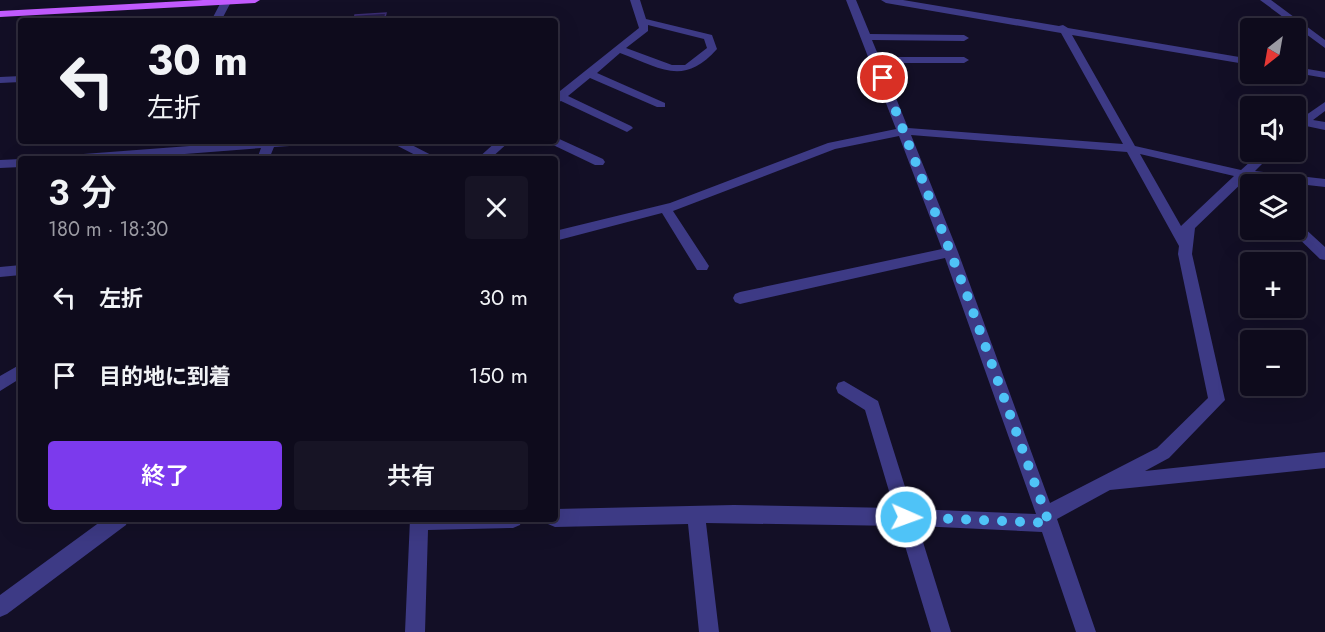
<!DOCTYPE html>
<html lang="ja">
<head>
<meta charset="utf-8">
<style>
	body { margin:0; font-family:Jost,"Noto Sans JP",sans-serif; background:#171425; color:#f1f3f6; height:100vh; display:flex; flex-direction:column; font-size:22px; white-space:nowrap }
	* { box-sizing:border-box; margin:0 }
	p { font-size:20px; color:#9b9ba3 }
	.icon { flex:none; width:33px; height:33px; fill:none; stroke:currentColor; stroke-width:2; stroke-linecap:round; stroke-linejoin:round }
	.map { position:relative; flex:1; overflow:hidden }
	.side { position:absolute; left:18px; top:156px; width:540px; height:366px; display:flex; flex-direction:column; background:#0e0b1c; border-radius:6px; box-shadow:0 6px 24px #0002,0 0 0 2px #2e2b3b }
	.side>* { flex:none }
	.hud { position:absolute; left:18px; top:18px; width:540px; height:126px; border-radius:6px; box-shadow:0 6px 24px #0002,0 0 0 2px #2e2b3b; background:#0e0b1c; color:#f1f3f6; overflow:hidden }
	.needle { width:39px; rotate:211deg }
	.buttons { position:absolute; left:1240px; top:18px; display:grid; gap:12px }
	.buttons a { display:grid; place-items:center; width:66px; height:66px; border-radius:6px; background:#0e0b1c; box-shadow:0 6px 24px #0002,0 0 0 2px #2e2b3b; font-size:30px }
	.pin { position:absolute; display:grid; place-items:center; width:51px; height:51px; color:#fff; margin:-26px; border:3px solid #fff; border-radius:50%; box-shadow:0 2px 6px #0007 }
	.me { position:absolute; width:66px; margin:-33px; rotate:92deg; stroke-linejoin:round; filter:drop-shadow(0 0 4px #0008) }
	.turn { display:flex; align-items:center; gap:21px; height:126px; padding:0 30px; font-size:27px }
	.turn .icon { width:78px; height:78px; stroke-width:2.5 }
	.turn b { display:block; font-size:42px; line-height:51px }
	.round { display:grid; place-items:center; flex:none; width:63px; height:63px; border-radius:6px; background:#171425 }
	.head { display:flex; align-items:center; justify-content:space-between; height:102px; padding:0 30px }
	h1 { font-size:36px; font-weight:600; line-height:45px }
	.cta { display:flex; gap:12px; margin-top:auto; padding:12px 30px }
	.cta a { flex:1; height:69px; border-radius:6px; background:#7c3aed; color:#fff; font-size:24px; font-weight:600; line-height:69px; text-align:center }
	.cta a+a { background:#171425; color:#f1f3f6 }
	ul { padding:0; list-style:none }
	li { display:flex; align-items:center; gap:18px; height:78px; padding:0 30px }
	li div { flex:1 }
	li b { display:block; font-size:22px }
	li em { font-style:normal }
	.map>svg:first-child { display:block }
	.building { fill:#241b47; stroke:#3b2d73; stroke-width:1.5 }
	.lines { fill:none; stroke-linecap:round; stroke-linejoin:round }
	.minor { fill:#3d3a85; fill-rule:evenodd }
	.major { fill:#c25bff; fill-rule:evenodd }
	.route { stroke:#4fc3f7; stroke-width:10; stroke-dasharray:0 18 }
</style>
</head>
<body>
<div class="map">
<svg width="1325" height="632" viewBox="0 0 1325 632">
	<rect width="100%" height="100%" fill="#130f26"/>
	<path class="building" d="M 386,13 L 384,21 L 354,21 L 355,15 Z"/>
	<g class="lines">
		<path class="minor" d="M 222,0 L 232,0 L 221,21 L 211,21 Z
			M 630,0 L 640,0 L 646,19 L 712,35 L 717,49 C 683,87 661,68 620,53 L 597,73 L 665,103 L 665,107 L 657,107 L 590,78 L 568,96 L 631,126 L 633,128 L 627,132 L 561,101 L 555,104 L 555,95 L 639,28 ZM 648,25 L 704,39 L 707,48 L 685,65 L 672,65 L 626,48 L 648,31 Z
			M 846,0 L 856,0 L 870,34 L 964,35 L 969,38 L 964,41 L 872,40 L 879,57 L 964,57 L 969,60 L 964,63 L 882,63 L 908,128 L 1123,144 L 1061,33 L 886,3 L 881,0 L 903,0 L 1059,26 L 1063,25 L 1068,28 L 1251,59 L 1251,65 L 1072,35 L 1135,146 L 1241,170 L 1261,152 L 1274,152 L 1255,171 L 1325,179 L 1325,187 L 1247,178 L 1195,228 L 1192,254 L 1225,400 L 1169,458 L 1145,471 L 1325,452 L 1325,468 L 1110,490 L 1057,519 L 1096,632 L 1076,632 L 1042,532 L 918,526 L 951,632 L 931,632 L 899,526 L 706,523 L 719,632 L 699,632 L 688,524 L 555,527 L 548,524 L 546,519 L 555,519 L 555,509 L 734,505 L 894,508 L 865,410 L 838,393 L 836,388 L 838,383 L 844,381 L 878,401 L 912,509 L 1036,514 L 945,258 L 740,304 L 735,302 L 733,298 L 735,294 L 740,292 L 942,249 L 899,136 L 835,149 L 673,211 L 709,266 L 707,270 L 697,270 L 662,213 L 555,241 L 555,231 L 670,203 L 828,143 L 896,129 ZM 911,135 L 1127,152 L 1179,246 L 1178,254 L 1208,398 L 1157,448 L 1050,503 L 958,252 ZM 1140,154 L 1234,176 L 1181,226 Z
			M 1260,0 L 1271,0 L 1325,40 L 1325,48 Z
			M 1296,67 L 1325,72 L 1325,78 L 1296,73 Z
			M 21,76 L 21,82 L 0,83 L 0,77 Z
			M 1325,102 L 1325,111 L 1313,120 L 1325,122 L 1325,130 L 1306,126 L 1296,132 L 1296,122 Z
			M 555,137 L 603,159 L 605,162 L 603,165 L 595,165 L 551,144 L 549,141 L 555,141 Z
			M 257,141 L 311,141 L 305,145 L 274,147 L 269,159 L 257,159 L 261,148 L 120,159 L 64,159 L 70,155 Z
			M 388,141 L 404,141 L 439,159 L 423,159 Z
			M 497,141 L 510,141 L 490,159 L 477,159 Z
			M 21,159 L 21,167 L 0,168 L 0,160 Z
			M 1296,223 L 1301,225 L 1325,247 L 1325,260 L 1320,259 L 1291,231 L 1290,230 L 1296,230 Z
			M 21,265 L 21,275 L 0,277 L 0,267 Z
			M 21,364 L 21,378 L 0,391 L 0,376 Z
			M 104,519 L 128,519 L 126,525 L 7,614 L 0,617 L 0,595 Z
			M 410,519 L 522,519 L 520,525 L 513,528 L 428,530 L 425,632 L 405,632 Z"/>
		<path class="major" d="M 203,0 L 260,0 L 255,3 L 0,17 L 0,11 Z"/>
	</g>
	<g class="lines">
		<path class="route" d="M 883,78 L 967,295 L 1049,523 L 906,517"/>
	</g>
</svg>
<div class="buttons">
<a><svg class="needle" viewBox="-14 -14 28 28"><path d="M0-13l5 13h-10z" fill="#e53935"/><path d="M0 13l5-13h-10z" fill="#9b9ba3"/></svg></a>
<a><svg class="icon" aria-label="sound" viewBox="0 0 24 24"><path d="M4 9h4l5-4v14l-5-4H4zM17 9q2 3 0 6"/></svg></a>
<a><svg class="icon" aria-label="layers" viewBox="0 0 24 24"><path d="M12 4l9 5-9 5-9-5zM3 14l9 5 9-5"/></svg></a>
<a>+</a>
<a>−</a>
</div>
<div class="pin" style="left:883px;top:78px;background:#d93025"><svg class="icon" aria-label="arrive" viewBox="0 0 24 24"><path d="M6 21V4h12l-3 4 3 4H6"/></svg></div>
<svg class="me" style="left:906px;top:517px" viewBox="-20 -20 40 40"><circle r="17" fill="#4fc3f7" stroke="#fff" stroke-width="3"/><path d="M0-11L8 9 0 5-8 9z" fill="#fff"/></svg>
<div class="hud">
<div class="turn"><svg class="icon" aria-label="left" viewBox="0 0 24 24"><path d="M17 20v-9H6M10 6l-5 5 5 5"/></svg><div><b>30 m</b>左折</div></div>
</div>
<section class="side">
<div class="head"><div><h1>3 分</h1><p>180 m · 18:30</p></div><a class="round"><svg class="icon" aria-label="close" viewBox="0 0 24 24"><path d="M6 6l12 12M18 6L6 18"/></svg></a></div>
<ul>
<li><svg class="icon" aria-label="left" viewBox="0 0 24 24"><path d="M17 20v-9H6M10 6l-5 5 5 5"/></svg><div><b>左折</b></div><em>30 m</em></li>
<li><svg class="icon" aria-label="arrive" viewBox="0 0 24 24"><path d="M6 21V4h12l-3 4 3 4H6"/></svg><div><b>目的地に到着</b></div><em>150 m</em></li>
</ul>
<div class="cta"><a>終了</a><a>共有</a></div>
</section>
</div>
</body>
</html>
